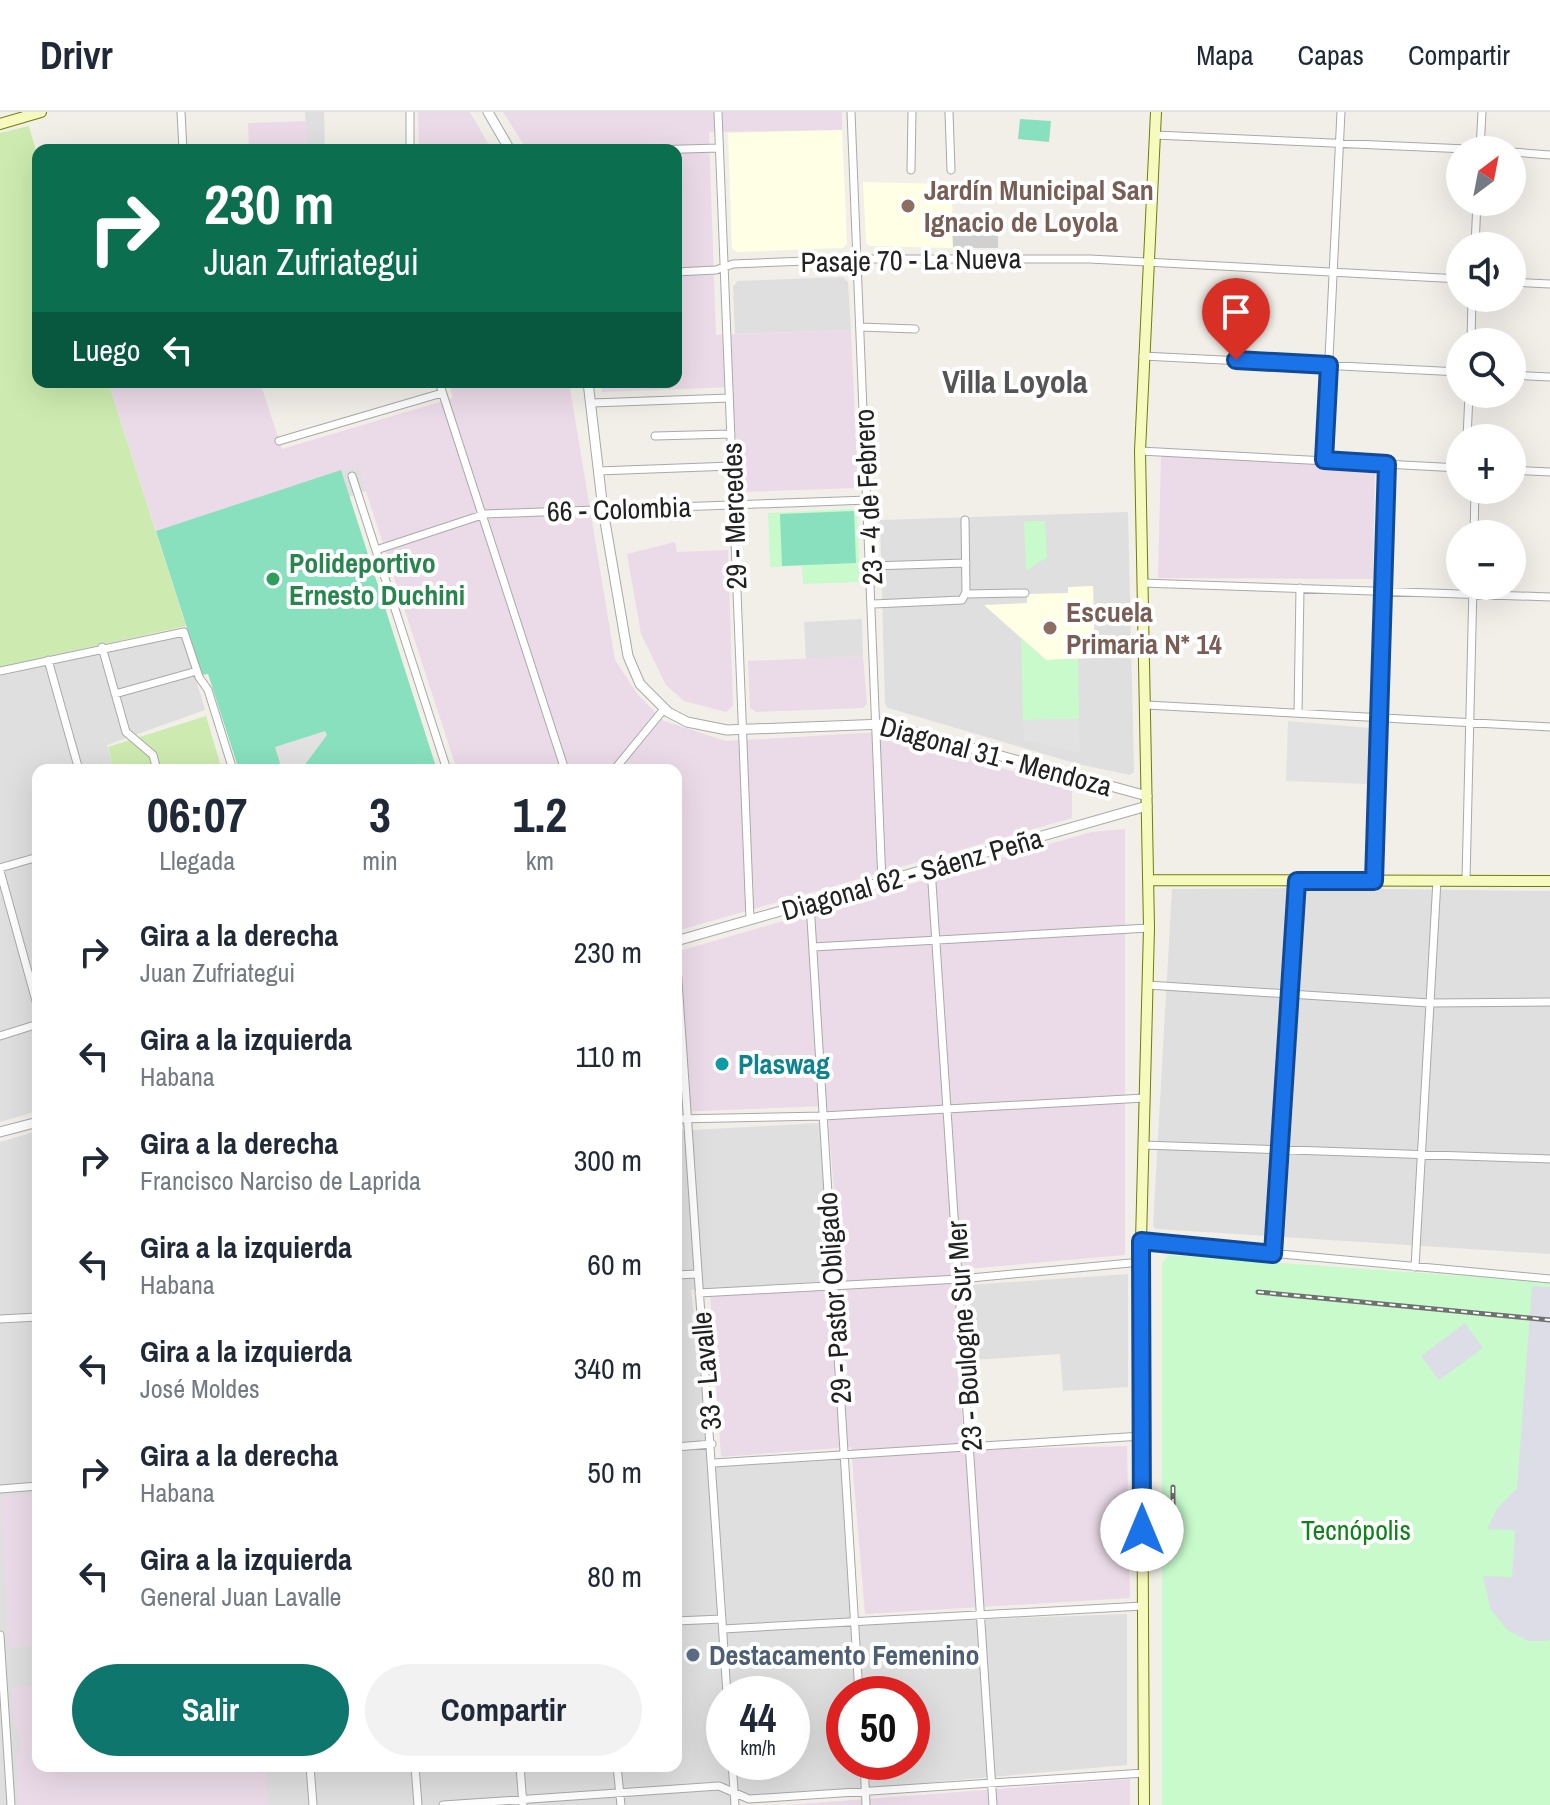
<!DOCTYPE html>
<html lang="es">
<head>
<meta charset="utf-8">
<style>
	body { margin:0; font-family:"Archivo Narrow",sans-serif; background:#f2f2f3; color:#1f2937; height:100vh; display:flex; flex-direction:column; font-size:30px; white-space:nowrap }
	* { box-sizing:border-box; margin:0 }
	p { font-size:26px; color:#747a83 }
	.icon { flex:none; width:44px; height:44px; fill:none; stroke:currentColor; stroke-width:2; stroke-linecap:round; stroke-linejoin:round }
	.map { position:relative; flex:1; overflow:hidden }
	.sheet { position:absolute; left:32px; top:652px; width:650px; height:1008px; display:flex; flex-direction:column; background:#fff; border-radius:16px; box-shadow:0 8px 32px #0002 }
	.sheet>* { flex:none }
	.top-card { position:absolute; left:32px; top:32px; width:650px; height:244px; border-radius:16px; box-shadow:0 8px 32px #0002; background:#0b6e4f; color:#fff; overflow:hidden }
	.needle { width:52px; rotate:32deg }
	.fabs { position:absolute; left:1446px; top:24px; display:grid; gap:16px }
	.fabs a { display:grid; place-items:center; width:80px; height:80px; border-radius:50%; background:#fff; box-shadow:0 8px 32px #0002; font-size:40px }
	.speed { position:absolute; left:706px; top:1564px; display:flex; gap:16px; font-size:40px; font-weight:700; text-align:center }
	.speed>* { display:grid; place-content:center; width:104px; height:104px; border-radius:50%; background:#fff; box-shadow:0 8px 32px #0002; line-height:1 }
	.speed small { font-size:20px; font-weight:400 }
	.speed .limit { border:12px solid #d22; background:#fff; color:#111 }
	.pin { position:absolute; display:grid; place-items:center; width:68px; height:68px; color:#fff; margin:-82px -34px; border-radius:50% 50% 50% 0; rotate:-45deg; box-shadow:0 0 8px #0007 }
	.pin .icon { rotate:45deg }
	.me { position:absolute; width:88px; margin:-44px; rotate:0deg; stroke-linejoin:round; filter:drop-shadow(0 0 6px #0008) }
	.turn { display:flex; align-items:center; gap:28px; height:168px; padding:0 40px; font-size:36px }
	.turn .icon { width:104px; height:104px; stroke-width:2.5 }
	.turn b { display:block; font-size:56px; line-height:68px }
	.then { display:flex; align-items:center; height:76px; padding:0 40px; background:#0003; gap:16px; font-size:30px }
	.eta { display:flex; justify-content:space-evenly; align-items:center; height:136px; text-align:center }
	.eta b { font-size:48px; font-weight:800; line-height:56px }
	.action { display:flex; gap:16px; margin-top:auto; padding:16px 40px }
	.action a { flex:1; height:92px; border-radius:48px; background:#0f766e; color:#fff; font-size:32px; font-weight:800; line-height:92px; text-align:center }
	.action a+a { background:#f2f2f3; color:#1f2937 }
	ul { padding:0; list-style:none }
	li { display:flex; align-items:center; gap:24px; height:104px; padding:0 40px }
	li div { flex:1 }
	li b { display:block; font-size:30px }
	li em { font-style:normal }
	header { display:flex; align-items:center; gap:48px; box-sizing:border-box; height:112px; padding:0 40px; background:#fff; border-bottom:2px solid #e0e1e3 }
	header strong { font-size:38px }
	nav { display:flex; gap:44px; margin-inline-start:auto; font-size:28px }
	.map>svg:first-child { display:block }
	.residential { fill:#e0dfdf; fill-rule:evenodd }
	.industrial { fill:#ebdbe8 }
	.education { fill:#ffffe5 }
	.religious { fill:#d0d0d0 }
	.grass { fill:#cdebb0 }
	.park { fill:#c8facc }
	.pitch { fill:#88e0be }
	.parking { fill:#e2e2e2 }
	.plaza { fill:#dddde8 }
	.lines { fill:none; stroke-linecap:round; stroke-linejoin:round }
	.minor-casing { stroke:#a9a9a9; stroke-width:9 }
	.tertiary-casing { stroke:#a9a9a9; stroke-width:11 }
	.secondary-casing { stroke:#707d05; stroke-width:12 }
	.minor { stroke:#fff; stroke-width:7 }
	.tertiary { stroke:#fff; stroke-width:9 }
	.secondary { stroke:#f7fabf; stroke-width:10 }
	.rail-casing { stroke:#707070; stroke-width:5 }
	.rail { stroke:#fff; stroke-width:2; stroke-dasharray:6; stroke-linecap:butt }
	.route-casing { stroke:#114b97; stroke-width:20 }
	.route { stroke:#1a73e8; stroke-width:14 }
	.education-dot { fill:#8d6e63; stroke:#fff; stroke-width:3 }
	.leisure-dot { fill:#2e9e5b; stroke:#fff; stroke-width:3 }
	.culture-dot { fill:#0f9aa8; stroke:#fff; stroke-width:3 }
	.service-dot { fill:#5c6f8a; stroke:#fff; stroke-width:3 }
	.labels { text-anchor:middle; stroke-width:8; stroke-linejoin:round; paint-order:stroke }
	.education-label { font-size:28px; font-weight:bold; fill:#785e54; stroke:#fff; text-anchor:start }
	.street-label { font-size:28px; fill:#222; stroke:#fff }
	.leisure-label { font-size:28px; font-weight:bold; fill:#27864d; stroke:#fff; text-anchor:start }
	.culture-label { font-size:28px; font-weight:bold; fill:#0d838f; stroke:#fff; text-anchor:start }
	.park-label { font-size:28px; fill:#0c8416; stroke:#fff }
	.service-label { font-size:28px; font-weight:bold; fill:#4e5e75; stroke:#fff; text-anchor:start }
	.quarter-label { font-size:32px; font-weight:bold; fill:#555; stroke:#fff }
</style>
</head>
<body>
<header>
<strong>Drivr</strong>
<nav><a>Mapa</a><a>Capas</a><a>Compartir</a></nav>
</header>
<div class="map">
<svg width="1550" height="1693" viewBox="0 0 1550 1693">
	<rect width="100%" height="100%" fill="#f2efe9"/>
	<path class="residential" d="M 305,0 L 324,0 L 325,38 L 307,38 Z
		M 843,165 L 848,170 L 851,218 L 735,222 L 733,174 L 738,169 Z
		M 393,341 L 366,379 L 349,385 L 341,358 Z
		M 1128,400 L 1134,660 L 1130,663 L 1078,652 L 888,596 L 885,592 L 880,408 Z
		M 862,507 L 863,544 L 806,547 L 804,510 Z
		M 183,523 L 205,598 L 107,633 L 114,658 L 38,658 L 38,999 L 0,1010 L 0,564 Z
		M 1306,776 L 1550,779 L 1550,1142 L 1156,1117 L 1153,1114 L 1172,777 Z
		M 819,1011 L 832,1169 L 691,1178 L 711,1353 L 841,1345 L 854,1512 L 1127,1502 L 1127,1653 L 732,1688 L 732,1693 L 0,1693 L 0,1030 L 38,1019 L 38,1654 L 676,1654 L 676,1019 ZM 724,1582 L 792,1582 L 792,1650 L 724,1650 ZM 844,1582 L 912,1582 L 912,1650 L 844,1650 Z
		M 1128,1162 L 1128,1275 L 1063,1279 L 1060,1242 L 973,1248 L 969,1173 Z"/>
	<path class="industrial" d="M 418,0 L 470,0 L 492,38 L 419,38 Z
		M 503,0 L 842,0 L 842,18 L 709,20 L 716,223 L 851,218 L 858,376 L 740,380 L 732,275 L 602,280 L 600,270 L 676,270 L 676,38 L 527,38 Z
		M 306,9 L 307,38 L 249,38 L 248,11 Z
		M 108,270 L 260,270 L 282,337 L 453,286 L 448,270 L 569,270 L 615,548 L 638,583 L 664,609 L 726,629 L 881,620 L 1072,677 L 1072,706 L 676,819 L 676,658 L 457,658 L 358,355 L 156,419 Z
		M 1161,343 L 1375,354 L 1373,467 L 1158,466 Z
		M 675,430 L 677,440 L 728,438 L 733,594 L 726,600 L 684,589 L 666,573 L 641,522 L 627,442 Z
		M 863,544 L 867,592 L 863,596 L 756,600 L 750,596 L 748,549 Z
		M 1125,717 L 1125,1143 L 954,1158 L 964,1338 L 1127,1334 L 1130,1486 L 865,1502 L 851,1335 L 721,1345 L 710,1183 L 842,1178 L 827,994 L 676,1000 L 676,840 L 1091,720 Z
		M 38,1382 L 38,1534 L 9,1536 L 1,1388 L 4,1384 Z
		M 38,1574 L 38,1654 L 266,1654 L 268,1693 L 19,1693 L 16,1641 L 20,1641 L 19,1618 L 15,1618 L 12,1575 Z
		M 1130,1667 L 1130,1693 L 786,1693 Z"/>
	<path class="education" d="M 842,18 L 847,132 L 843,136 L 736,140 L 732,136 L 728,21 Z
		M 863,70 L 946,72 L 946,77 L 952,77 L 953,136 L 870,134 L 866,131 Z
		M 1093,474 L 1095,546 L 1046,548 L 984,493 L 1027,491 L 1027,482 L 1068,481 L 1068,475 Z"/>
	<path class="religious" d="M 952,110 L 998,112 L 998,136 L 953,136 Z"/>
	<path class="grass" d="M 29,14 L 38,46 L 38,270 L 108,270 L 186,514 L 0,555 L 0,21 Z
		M 206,604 L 222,658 L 114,658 L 108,635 Z"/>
	<path class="park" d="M 853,397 L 857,400 L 860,470 L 803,472 L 802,454 L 770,455 L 768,401 Z
		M 1024,409 L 1045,409 L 1047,445 L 1026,459 Z
		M 1021,526 L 1046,548 L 1078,547 L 1079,607 L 1023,608 Z
		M 1169,1143 L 1550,1170 L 1550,1693 L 1162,1693 L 1162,1151 Z"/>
	<path class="pitch" d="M 1020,7 L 1051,9 L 1049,30 L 1018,27 Z
		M 341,358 L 437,658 L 239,658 L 208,562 L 202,563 L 156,419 Z
		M 854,399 L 856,451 L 782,454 L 780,402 Z"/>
	<path class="parking" d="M 1079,607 L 1080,641 L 1024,628 L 1023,608 Z
		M 1288,609 L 1370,616 L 1368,672 L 1286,669 Z
		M 325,619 L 327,623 L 301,658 L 282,658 L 275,635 Z"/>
	<path class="plaza" d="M 1532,1174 L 1550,1175 L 1550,1528 L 1546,1529 L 1529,1529 L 1507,1518 L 1490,1496 L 1483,1464 L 1512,1465 L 1515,1418 L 1487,1417 L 1497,1397 L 1517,1376 Z
		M 1465,1211 L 1483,1236 L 1439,1268 L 1421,1244 Z"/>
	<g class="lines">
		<g class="minor-casing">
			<path id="minor" d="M 181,0 L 183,38
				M 410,0 L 410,38
				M 718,0 L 750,807
				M 851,0 L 882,771
				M 949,0 L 951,58
				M 1155,23 L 1489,38
				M 650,38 L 719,36
				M 1480,38 L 1482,0
				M 1512,40 L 1550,43
				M 911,58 L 912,0
				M 1475,134 L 1477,90
				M 676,160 L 716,158 L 733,152 L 856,147 L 1090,147 L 1460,167
				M 1512,170 L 1550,172
				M 860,215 L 915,217
				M 1471,230 L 1472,186
				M 1143,244 L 1460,260
				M 1512,263 L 1550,265
				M 439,270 L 565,658
				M 592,291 L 729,286
				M 655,324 L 731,322
				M 1467,326 L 1469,282
				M 279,329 L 442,281
				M 1140,339 L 1460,356
				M 1324,348 L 1341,0
				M 1512,358 L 1550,360
				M 598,359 L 732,354
				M 352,364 L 447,658
				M 1474,422 L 1475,378
				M 376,438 L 485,402 L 868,388
				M 871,454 L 966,451
				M 1142,471 L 1550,485
				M 966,482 L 1025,481
				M 873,492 L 962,488 L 966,480 L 965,408
				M 102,535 L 126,620 L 153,643 L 157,658
				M 48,548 L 79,658
				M 0,559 L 184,520 L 199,565 L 208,578 L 233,658
				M 115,582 L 197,559
				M 1146,593 L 1550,615
				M 1298,601 L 1300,476
				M 614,658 L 664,597
				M 0,756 L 38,745
				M 931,756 L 993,1693
				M 0,759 L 38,896
				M 1466,768 L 1473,474
				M 1374,769 L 1387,352
				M 810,791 L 859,1582
				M 813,835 L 1149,816
				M 676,840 L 727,1582
				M 1147,873 L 1429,891 L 1550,890
				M 0,924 L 38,912
				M 676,1007 L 823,1004 L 1144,986
				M 1143,1033 L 1550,1047
				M 1141,1129 L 1550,1167
				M 1273,1142 L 1297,769
				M 1415,1155 L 1437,768
				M 676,1163 L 697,1162
				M 699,1181 L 960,1167 L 1141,1150
				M 0,1207 L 38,1205
				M 676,1335 L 712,1332
				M 714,1351 L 1142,1324
				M 0,1377 L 38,1374
				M 676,1509 L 722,1507
				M 723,1517 L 1143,1494
				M 0,1523 L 11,1693
				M 732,1650 L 735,1693
				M 864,1650 L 866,1693
				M 310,1654 L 313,1693
				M 415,1654 L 418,1693
				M 520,1654 L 523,1693
				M 617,1654 L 621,1693
				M 443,1693 L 719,1674 L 749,1687 L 1144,1661"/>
		</g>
		<g class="tertiary-casing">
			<path id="tertiary" d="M 488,0 L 510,38
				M 588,270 L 603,398 L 628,544 L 640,572 L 668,600 L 687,610 L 727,618 L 884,612 L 1147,684
				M 676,829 L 1147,694
				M 0,1020 L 38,1010"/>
		</g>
		<g class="secondary-casing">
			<path id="secondary" d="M 0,12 L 41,0
				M 1148,768 L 1550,769
				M 1144,1693 L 1141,1129 L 1149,816 L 1140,339 L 1156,0"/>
		</g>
		<use href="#minor" class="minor"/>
		<use href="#tertiary" class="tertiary"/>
		<use href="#secondary" class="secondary"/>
		<g class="rail-casing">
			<path id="rail" d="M 1258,1180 L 1550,1208
				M 1173,1375 L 1173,1428"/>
		</g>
		<use href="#rail" class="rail"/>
	</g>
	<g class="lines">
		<g class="route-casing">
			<path id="route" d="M 1142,1418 L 1141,1129 L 1273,1142 L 1297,769 L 1374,769 L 1387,352 L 1324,348 L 1329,253 L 1236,248"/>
		</g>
		<use href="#route" class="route"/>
	</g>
	<g class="education-dot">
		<circle cx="908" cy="94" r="8"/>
		<circle cx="1050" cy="516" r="8"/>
	</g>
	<circle class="leisure-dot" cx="273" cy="467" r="8"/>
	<circle class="culture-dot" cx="722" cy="952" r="8"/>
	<circle class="service-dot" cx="693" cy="1543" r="8"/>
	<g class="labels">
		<g class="education-label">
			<text x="924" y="88">Jardín Municipal San<tspan x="924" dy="32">Ignacio de Loyola</tspan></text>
			<text x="1066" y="510">Escuela<tspan x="1066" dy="32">Primaria N* 14</tspan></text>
		</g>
		<g class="street-label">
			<text transform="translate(911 148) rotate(-1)" y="10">Pasaje 70 - La Nueva</text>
			<text transform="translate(868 385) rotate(-93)" y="10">23 - 4 de Febrero</text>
			<text transform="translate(619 397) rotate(-2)" y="10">66 - Colombia</text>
			<text transform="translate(734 404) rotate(-92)" y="10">29 - Mercedes</text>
			<text transform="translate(996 644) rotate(15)" y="10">Diagonal 31 - Mendoza</text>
			<text transform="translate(912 762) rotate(-16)" y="10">Diagonal 62 - Sáenz Peña</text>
			<text transform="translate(834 1186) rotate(-94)" y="10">29 - Pastor Obligado</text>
			<text transform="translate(964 1224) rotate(-94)" y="10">23 - Boulogne Sur Mer</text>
			<text transform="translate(706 1259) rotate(-95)" y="10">33 - Lavalle</text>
		</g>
		<g class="leisure-label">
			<text x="289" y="461">Polideportivo<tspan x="289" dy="32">Ernesto Duchini</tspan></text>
		</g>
		<g class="culture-label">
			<text x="738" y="962">Plaswag</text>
		</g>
		<g class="park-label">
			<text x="1356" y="1428">Tecnópolis</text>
		</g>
		<g class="service-label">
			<text x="709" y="1553">Destacamento Femenino</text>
		</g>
		<g class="quarter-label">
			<text x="1015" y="281">Villa Loyola</text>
		</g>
	</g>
</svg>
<div class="fabs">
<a><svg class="needle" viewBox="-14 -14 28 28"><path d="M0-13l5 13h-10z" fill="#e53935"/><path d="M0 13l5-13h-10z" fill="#747a83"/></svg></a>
<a><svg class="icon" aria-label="sound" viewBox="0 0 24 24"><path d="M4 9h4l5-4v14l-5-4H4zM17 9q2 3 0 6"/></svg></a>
<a><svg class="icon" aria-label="search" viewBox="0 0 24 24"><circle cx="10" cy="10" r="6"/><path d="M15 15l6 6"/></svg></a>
<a>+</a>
<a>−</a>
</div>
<div class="speed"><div>44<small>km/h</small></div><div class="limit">50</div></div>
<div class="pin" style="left:1236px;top:248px;background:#d93025"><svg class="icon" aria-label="arrive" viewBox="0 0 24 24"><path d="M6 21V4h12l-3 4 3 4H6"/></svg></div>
<svg class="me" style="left:1142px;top:1418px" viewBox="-20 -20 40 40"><circle r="19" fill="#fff"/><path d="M0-13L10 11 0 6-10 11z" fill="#1a73e8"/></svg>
<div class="top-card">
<div class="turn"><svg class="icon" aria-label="right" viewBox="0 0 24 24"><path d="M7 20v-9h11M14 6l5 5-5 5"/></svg><div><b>230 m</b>Juan Zufriategui</div></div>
<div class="then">Luego<svg class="icon" aria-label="left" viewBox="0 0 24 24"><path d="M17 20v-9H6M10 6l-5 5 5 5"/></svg></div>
</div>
<section class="sheet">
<div class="eta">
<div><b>06:07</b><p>Llegada</p></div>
<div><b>3</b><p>min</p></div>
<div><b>1.2</b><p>km</p></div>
</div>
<ul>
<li><svg class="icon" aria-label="right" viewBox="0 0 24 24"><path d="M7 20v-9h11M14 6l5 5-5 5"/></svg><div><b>Gira a la derecha</b><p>Juan Zufriategui</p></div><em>230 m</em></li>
<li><svg class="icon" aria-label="left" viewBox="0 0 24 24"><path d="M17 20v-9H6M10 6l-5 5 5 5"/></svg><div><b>Gira a la izquierda</b><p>Habana</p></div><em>110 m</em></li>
<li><svg class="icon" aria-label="right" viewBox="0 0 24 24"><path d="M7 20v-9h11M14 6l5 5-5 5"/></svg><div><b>Gira a la derecha</b><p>Francisco Narciso de Laprida</p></div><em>300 m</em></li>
<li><svg class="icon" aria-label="left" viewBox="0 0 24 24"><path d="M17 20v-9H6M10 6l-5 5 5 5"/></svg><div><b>Gira a la izquierda</b><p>Habana</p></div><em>60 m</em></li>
<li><svg class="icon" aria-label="left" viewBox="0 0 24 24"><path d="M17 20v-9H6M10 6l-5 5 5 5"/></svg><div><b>Gira a la izquierda</b><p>José Moldes</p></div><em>340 m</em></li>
<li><svg class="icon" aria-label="right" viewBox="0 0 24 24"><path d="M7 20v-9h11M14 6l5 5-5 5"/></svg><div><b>Gira a la derecha</b><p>Habana</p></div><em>50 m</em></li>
<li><svg class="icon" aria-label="left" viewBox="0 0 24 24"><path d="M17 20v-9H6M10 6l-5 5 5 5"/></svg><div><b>Gira a la izquierda</b><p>General Juan Lavalle</p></div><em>80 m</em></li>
</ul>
<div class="action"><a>Salir</a><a>Compartir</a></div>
</section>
</div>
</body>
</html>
